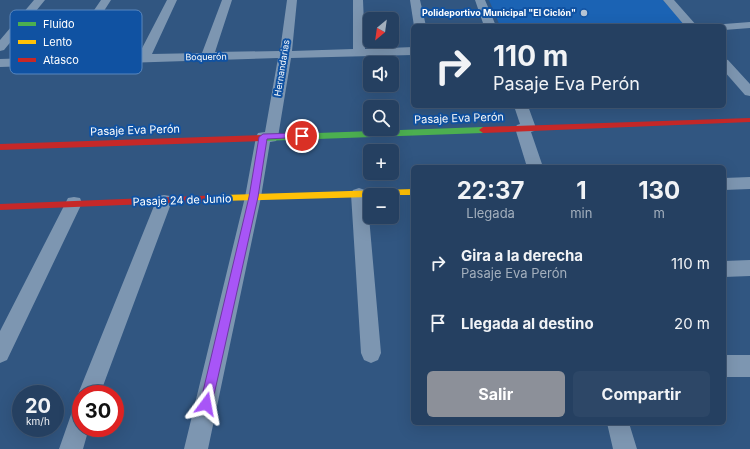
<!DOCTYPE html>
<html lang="es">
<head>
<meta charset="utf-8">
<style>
	body { margin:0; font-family:Inter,sans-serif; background:#2d4767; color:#f1f3f6; height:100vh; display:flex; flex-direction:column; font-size:15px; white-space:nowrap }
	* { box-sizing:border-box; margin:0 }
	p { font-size:13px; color:#a3afbd }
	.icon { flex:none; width:22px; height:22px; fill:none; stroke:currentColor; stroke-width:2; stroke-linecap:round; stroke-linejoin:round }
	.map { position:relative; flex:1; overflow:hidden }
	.panel { position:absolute; left:411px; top:165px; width:315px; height:260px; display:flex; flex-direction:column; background:#254061; border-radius:6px; box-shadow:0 4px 16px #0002,0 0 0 1px #425976 }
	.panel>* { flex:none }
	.banner { position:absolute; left:411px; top:24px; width:315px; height:84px; border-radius:6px; box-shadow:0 4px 16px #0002,0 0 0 1px #425976; background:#254061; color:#f1f3f6; overflow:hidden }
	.needle { width:26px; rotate:209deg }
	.fabs { position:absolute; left:363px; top:12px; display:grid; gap:8px }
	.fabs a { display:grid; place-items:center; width:36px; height:36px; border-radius:6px; background:#254061; box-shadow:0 4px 16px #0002,0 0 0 1px #425976; font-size:20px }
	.speed { position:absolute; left:12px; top:385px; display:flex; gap:8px; font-size:20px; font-weight:700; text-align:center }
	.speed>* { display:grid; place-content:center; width:52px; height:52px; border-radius:50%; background:#254061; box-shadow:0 4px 16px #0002,0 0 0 1px #425976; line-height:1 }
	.speed small { font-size:10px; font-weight:400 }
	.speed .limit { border:6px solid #d22; background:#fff; color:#111 }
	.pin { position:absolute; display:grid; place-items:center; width:34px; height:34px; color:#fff; margin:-17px; border:2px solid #fff; border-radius:50%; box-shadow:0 1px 4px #0007 }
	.me { position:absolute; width:44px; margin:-22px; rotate:13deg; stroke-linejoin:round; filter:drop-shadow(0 0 3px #0008) }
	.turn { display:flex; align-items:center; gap:14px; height:84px; padding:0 16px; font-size:18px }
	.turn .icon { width:52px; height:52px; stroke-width:2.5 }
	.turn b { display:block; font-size:28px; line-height:34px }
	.eta { display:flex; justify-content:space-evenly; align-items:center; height:68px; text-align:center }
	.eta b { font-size:24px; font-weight:700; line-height:28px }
	.primary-button { display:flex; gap:8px; margin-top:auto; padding:8px 16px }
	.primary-button a { flex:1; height:46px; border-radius:6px; background:#8c9099; color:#fff; font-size:16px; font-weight:700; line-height:46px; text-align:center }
	.primary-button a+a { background:#2d4767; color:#f1f3f6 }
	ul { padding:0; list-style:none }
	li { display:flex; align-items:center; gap:12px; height:60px; padding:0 16px }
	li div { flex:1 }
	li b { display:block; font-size:15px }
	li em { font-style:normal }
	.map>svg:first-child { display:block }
	.green { fill:#1b63b4 }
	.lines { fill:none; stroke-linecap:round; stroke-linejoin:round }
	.street { fill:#7d96b1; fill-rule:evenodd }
	.fast { fill:#4caf50; fill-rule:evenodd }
	.slow { fill:#ffc107; fill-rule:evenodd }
	.jam { fill:#c62828; fill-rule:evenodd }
	.route { fill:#a855f7; stroke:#6d37a1 }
	.poi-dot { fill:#b7c4d3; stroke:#1052a2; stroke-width:1.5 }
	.labels { text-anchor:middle; stroke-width:4; stroke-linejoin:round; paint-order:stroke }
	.far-poi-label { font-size:9px; font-weight:bold; fill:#fff; stroke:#1052a2; text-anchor:end }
	.far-street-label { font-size:9px; fill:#fff; stroke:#1052a2 }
	.street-label { font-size:11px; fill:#fff; stroke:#1052a2 }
	.key { fill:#1052a2; stroke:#5886be; stroke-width:1 }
	.key-label { font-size:11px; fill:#fff }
</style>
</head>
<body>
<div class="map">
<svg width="750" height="449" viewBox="0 0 750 449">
	<rect width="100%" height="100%" fill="#315681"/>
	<path class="green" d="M 489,0 L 663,0 L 686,26 L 500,26 Z"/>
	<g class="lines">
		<path class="street" d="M 34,0 L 45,0 L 4,50 L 0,51 L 0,40 Z
			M 101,0 L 111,0 L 75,56 L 139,54 L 167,0 L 177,0 L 152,54 L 202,53 L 222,0 L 232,0 L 215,52 L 280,51 L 287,0 L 297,0 L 292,51 L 353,49 L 353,0 L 363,0 L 365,49 L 413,47 L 413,55 L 291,58 L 278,137 L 276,141 L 270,142 L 261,197 L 208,449 L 184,449 L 245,197 L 256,137 L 258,133 L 265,132 L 278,58 L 0,67 L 0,59 L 62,57 Z
			M 410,0 L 420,0 L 426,26 L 414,26 Z
			M 475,0 L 485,0 L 496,26 L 484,26 Z
			M 663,0 L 674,0 L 697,26 L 685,26 Z
			M 750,22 L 750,28 L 724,30 L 724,26 L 719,26 L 724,24 Z
			M 724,59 L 728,60 L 750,84 L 750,96 L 745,95 L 724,71 Z
			M 514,106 L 528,106 L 536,128 L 534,131 L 531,132 L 543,167 L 527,167 L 515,128 L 517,125 L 520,124 Z
			M 750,177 L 750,189 L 724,190 L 724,178 Z
			M 359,188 L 365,190 L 367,194 L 381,353 L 378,360 L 371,363 L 364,360 L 361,353 L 351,194 L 353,190 Z
			M 164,195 L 170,196 L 172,201 L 100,394 L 81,394 L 81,401 L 78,394 L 156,201 L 158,196 Z
			M 74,197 L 80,198 L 82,203 L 7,360 L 0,363 L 0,331 L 68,198 Z
			M 750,260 L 750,276 L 724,277 L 724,261 Z
			M 724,355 L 750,355 L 750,377 L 724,377 Z
			M 81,406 L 81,428 L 89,428 L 83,449 L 59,449 L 73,409 Z
			M 607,423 L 629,423 L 637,449 L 613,449 Z"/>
		<path class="fast" d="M 483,127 L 487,130 L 483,133 L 262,141 L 258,138 L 262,135 Z"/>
		<path class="slow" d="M 413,189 L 413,195 L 370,195 L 370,197 L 222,201 L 218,198 L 222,195 Z"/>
		<path class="jam" d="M 750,118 L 750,122 L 483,133 L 479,130 L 483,127 Z
			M 262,135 L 266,138 L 262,141 L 0,150 L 0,144 Z
			M 222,195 L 226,198 L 222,201 L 0,210 L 0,204 Z"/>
	</g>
	<path class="route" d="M 302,133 L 305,134 L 305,137 L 267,139 L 258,197 L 212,404 L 210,409 L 206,410 L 202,409 L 200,404 L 249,197 L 259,137 L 263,134 Z"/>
	<circle class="poi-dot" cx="584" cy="13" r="4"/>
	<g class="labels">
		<g class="far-poi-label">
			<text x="576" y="16">Polideportivo Municipal "El Ciclón"</text>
		</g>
		<g class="far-street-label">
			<text transform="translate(206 57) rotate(-1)" y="3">Boquerón</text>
			<text transform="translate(282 68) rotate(-81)" y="3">Hernandarias</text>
		</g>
		<g class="street-label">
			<text transform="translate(459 118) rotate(-2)" y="4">Pasaje Eva Perón</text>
			<text transform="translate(135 130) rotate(-2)" y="4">Pasaje Eva Perón</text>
			<text transform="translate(182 200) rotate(-2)" y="4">Pasaje 24 de Junio</text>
		</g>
	</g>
	<rect x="10" y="10" width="132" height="64" rx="6" class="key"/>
	<rect x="18" y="22" width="18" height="4" fill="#4caf50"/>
	<rect x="18" y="40" width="18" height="4" fill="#ffc107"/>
	<rect x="18" y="58" width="18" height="4" fill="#c62828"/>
	<g class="key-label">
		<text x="43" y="28">Fluido</text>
		<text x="43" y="46">Lento</text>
		<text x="43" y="64">Atasco</text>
	</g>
</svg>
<div class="fabs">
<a><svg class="needle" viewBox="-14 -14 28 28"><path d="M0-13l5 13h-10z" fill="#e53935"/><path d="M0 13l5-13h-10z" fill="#a3afbd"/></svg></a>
<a><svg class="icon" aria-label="sound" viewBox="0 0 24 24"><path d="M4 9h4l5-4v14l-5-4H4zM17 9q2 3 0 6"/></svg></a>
<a><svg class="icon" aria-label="search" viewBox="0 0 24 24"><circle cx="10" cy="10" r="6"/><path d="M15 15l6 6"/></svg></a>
<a>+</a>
<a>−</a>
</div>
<div class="speed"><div>20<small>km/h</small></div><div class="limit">30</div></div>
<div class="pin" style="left:302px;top:136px;background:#d93025"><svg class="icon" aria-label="arrive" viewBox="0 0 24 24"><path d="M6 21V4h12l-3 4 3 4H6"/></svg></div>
<svg class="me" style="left:206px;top:404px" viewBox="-20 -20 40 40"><path d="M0-17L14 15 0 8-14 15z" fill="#a855f7" stroke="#fff" stroke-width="4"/></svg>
<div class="banner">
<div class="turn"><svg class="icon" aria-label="right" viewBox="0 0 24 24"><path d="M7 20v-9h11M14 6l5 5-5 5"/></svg><div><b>110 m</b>Pasaje Eva Perón</div></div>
</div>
<section class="panel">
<div class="eta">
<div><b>22:37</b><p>Llegada</p></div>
<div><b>1</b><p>min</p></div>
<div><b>130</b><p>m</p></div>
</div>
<ul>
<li><svg class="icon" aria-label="right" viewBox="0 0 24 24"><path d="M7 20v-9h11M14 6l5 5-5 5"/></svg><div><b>Gira a la derecha</b><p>Pasaje Eva Perón</p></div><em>110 m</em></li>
<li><svg class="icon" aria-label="arrive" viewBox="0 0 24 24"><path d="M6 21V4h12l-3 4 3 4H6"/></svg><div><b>Llegada al destino</b></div><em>20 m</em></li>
</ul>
<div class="primary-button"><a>Salir</a><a>Compartir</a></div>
</section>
</div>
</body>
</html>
